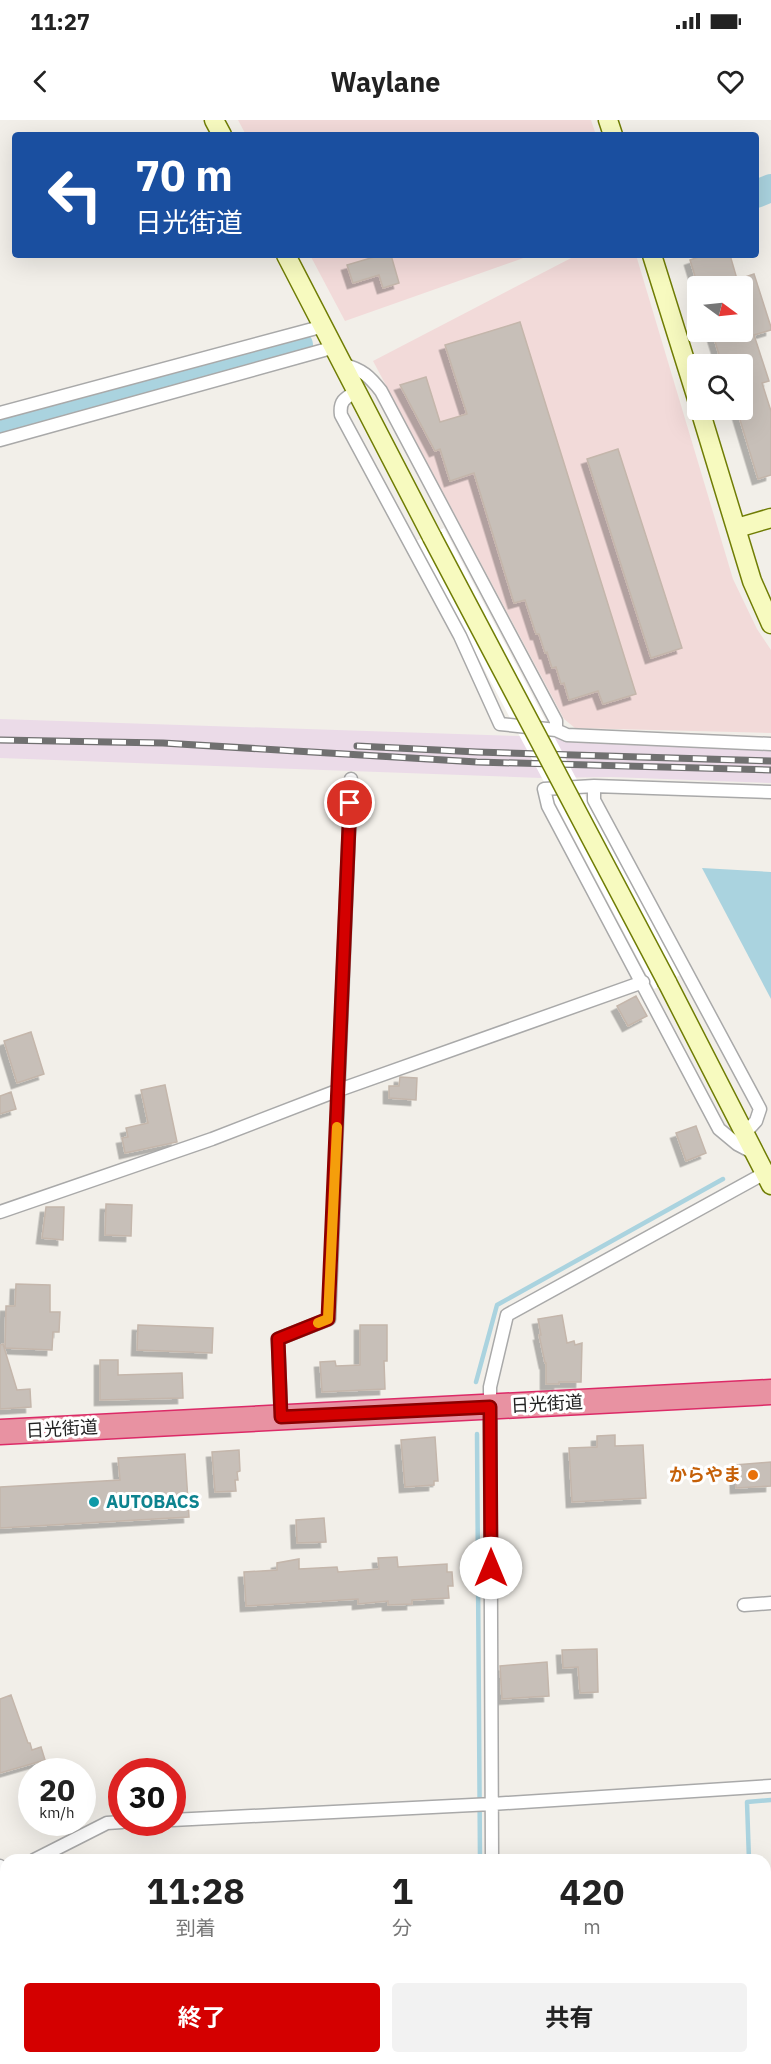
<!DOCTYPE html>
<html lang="ja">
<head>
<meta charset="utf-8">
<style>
	body { margin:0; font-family:"IBM Plex Sans","Noto Sans JP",sans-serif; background:#f2f2f2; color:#222; height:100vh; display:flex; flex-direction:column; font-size:22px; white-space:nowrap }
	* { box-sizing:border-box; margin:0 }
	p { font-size:20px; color:#767676 }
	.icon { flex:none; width:33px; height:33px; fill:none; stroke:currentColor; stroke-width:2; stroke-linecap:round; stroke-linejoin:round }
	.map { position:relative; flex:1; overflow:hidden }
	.side { position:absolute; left:0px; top:1734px; width:771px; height:210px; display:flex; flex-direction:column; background:#fff; border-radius:18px 18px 0 0; box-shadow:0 6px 24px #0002 }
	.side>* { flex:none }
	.guide { position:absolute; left:12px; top:12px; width:747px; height:126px; border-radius:6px; box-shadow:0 6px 24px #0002; background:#1a4fa0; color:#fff; overflow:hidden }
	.needle { width:39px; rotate:105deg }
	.fabs { position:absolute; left:687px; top:156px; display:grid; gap:12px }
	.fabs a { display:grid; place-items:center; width:66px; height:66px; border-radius:6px; background:#fff; box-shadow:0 6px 24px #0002; font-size:30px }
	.speed { position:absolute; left:18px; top:1638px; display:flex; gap:12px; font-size:30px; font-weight:700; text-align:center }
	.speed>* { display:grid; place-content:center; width:78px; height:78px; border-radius:50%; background:#fff; box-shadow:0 6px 24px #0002; line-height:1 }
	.speed small { font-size:15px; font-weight:400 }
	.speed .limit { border:9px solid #d22; background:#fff; color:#111 }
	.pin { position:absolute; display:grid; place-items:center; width:51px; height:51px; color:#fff; margin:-26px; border:3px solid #fff; border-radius:50%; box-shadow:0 2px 6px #0007 }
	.me { position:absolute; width:66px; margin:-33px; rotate:0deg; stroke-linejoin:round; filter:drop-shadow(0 0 4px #0008) }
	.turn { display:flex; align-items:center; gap:21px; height:126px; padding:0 24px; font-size:27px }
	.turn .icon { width:78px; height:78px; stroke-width:2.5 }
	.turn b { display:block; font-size:42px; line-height:51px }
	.eta { display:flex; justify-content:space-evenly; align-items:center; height:102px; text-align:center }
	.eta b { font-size:36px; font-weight:700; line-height:42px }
	.cta { display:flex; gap:12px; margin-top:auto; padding:12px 24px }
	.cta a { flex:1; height:69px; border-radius:6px; background:#d40000; color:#fff; font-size:24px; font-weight:700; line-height:69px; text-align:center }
	.cta a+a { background:#f2f2f2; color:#222 }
	.status { display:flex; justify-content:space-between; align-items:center; height:42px; padding:0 30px; background:#fff; direction:ltr }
	.status svg { height:16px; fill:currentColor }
	header { display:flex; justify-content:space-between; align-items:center; height:78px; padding:0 24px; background:#fff; font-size:27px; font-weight:700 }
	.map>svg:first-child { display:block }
	.commercial { fill:#f2dad9 }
	.industrial { fill:#ebdbe8 }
	.water { fill:#aad3df }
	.pier { fill:#fff }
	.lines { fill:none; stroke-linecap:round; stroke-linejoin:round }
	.stream { stroke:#aad3df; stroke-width:4.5 }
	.river { stroke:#aad3df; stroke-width:28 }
	.building { fill:#c7bfb8; stroke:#c4b6ab; stroke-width:1.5; filter:url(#shadow) }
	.street-casing { stroke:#a9a9a9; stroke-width:15 }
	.secondary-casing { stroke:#707d05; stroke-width:21 }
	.highway-casing { stroke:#dc2a67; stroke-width:27 }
	.street { stroke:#fff; stroke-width:12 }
	.secondary { stroke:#f7fabf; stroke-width:18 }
	.highway { stroke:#e892a2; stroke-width:24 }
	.rail-casing { stroke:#707070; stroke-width:7 }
	.rail { stroke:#fff; stroke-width:4.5; stroke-dasharray:14; stroke-linecap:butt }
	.secondary-bridge-casing { stroke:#707d05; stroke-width:21; stroke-linecap:butt }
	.secondary-bridge { stroke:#f7fabf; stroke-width:18 }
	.route-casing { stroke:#8a0000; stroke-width:15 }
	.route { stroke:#d40000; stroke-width:10 }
	.slow { stroke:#f59e0b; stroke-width:10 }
	.food-dot { fill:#e8710a; stroke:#fff; stroke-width:2 }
	.culture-dot { fill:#0f9aa8; stroke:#fff; stroke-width:2 }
	.labels { text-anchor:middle; stroke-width:6; stroke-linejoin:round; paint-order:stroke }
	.street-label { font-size:18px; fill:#222; stroke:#fff }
	.food-label { font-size:18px; font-weight:bold; fill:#c56008; stroke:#fff; text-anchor:end }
	.culture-label { font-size:18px; font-weight:bold; fill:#0d838f; stroke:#fff; text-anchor:start }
</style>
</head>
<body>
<div class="status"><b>11:27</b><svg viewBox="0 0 49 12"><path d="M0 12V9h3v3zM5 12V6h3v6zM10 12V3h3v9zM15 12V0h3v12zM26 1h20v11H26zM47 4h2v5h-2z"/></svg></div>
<header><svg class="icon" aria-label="back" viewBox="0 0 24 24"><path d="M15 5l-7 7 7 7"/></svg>Waylane<svg class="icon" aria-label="heart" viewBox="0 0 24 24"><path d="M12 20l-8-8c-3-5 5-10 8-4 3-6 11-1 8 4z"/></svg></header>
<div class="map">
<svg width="771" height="1944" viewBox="0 0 771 1944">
	<defs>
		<filter id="shadow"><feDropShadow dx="-5.5" dy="5.5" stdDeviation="0" flood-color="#0004"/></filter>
	</defs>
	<rect width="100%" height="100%" fill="#f2efe9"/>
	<path class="commercial" d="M 238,0 L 591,0 L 596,15 L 246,15 Z
		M 310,135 L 532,135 L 345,201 Z
		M 577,135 L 636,135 L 733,459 L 757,509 L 771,530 L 771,613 L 575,608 L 564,599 L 373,241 Z"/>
	<path class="industrial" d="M 0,599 L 519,616 L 771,629 L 771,663 L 611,657 L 541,658 L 0,638 Z"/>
	<path class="water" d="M 702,748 L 771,752 L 771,879 Z"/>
	<path class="pier" d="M 444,408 L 680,855 L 654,869 L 416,421 Z"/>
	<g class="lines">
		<path class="stream" d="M 476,1262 L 497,1185 L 723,1059
			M 477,1314 L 480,1740
			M 749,1740 L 747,1682 L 771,1680"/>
		<path class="river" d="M 756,74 L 771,68
			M 0,307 L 299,225"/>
	</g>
	<path class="building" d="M 381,135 L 391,135 L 399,163 L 383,168 L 379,155 L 353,163 L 347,145 Z
		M 704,135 L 730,135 L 739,166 L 698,166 L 690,140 Z
		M 754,154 L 771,207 L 771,210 L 754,215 L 769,261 L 762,263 L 771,291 L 771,355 L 758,359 L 737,290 L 742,290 L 742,244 L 722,244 L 712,212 L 742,212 L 742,158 Z
		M 520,202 L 636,574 L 603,584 L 598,571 L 569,580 L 564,563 L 561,564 L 556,547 L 552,548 L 547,532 L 545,533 L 539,514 L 536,514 L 525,480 L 514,483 L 474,353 L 450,361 L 440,329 L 435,331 L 400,265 L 426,257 L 440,302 L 467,294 L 445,225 Z
		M 618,329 L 682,528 L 651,538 L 587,339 Z
		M 636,876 L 647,896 L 628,906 L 617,886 Z
		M 31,912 L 44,954 L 17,963 L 4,921 Z
		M 400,957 L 417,958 L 416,980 L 389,978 L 389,966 L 399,966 Z
		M 165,965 L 177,1022 L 125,1033 L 122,1018 L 128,1017 L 126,1008 L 148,1003 L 141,970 Z
		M 11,972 L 16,989 L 0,994 L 0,976 Z
		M 696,1006 L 706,1033 L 686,1041 L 676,1013 Z
		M 106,1084 L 132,1085 L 131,1116 L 105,1115 Z
		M 46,1087 L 64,1087 L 63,1120 L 42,1118 Z
		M 16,1164 L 50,1165 L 50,1192 L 60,1192 L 59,1212 L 53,1212 L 52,1230 L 5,1228 L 6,1186 L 15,1186 Z
		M 562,1195 L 567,1223 L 574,1221 L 575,1225 L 582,1223 L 581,1262 L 559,1262 L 559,1264 L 546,1264 L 546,1243 L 545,1243 L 539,1215 L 541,1215 L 538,1199 Z
		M 138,1205 L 213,1208 L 212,1233 L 137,1230 Z
		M 360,1205 L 387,1205 L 387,1241 L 384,1241 L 385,1269 L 322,1272 L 320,1242 L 335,1241 L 336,1246 L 360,1245 Z
		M 3,1224 L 17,1270 L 30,1269 L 31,1287 L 0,1289 L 0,1225 Z
		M 100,1240 L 118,1240 L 118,1255 L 182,1253 L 183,1278 L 100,1280 Z
		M 615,1315 L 615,1326 L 643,1325 L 646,1378 L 572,1382 L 569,1328 L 597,1327 L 597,1316 Z
		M 435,1317 L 438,1361 L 434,1361 L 434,1365 L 405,1367 L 401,1320 Z
		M 239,1330 L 240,1351 L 237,1352 L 238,1360 L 235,1360 L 236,1371 L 215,1372 L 212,1332 Z
		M 185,1334 L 189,1397 L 0,1408 L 0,1367 L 120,1360 L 118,1338 Z
		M 771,1342 L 771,1366 L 736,1368 L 735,1345 Z
		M 324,1398 L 326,1422 L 297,1423 L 296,1400 Z
		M 397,1437 L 398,1447 L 447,1444 L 447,1452 L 452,1452 L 453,1466 L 448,1466 L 449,1478 L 412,1480 L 412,1484 L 388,1485 L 388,1481 L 358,1484 L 358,1479 L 246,1486 L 244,1452 L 277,1450 L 277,1443 L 299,1439 L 299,1449 L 337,1447 L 338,1452 L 379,1449 L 378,1438 Z
		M 597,1529 L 598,1572 L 580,1573 L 578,1547 L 563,1548 L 562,1530 Z
		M 547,1542 L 549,1576 L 502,1579 L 500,1546 Z
		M 11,1575 L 28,1623 L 30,1623 L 32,1630 L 41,1627 L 45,1640 L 0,1653 L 0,1579 Z"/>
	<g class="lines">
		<g class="street-casing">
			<path id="street" d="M 344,245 C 362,249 370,257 381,271 L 556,601 L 556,610 L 500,604 L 460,516 L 341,295 C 339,281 345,278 357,271
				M 0,293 L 324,206
				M 0,320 L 335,227
				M 556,610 L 567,615 L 771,624
				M 594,666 L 594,680 L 760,989 L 756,1001 L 746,1012
				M 754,1033 L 737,1024 L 719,1009 L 548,686 L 544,669 L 594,666 L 771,672
				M 0,1092 L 212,1019 L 339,970 L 643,862
				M 281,1297 L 278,1219 L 329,1199 L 351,659
				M 744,1485 L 771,1483
				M 172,1700 L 492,1684 L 771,1666
				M 34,1740 L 107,1703 L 122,1702
				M 492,1740 L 490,1267 L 507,1195 L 765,1053
				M 0,1746 L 6,1758
				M 765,1855 L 771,1853
				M 94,1938 L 97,1944
				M 334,1938 L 336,1944
				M 490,1938 L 491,1944
				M 690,1938 L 690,1944
				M 755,1938 L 756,1944
				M 283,1944 L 306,1938"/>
		</g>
		<g class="secondary-casing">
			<path id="secondary" d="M 214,0 L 222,15
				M 608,0 L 613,15
				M 286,135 L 432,417
				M 652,135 L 698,282
				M 700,290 L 752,461 L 771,504
				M 737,408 L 771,398
				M 667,862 L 771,1065"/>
		</g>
		<g class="highway-casing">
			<path id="highway" d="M 0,1312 L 771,1272"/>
		</g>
		<use href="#street" class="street"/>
		<use href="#secondary" class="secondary"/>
		<use href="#highway" class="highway"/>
		<g class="rail-casing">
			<path id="rail" d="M 0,620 L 163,623 L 477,642 L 771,650
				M 357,626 L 477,632 L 771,641"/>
		</g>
		<use href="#rail" class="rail"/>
		<g class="secondary-bridge-casing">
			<path id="secondary-bridge" d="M 432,417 L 667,862"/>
		</g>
		<use href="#secondary-bridge" class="secondary-bridge"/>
	</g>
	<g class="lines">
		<g class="route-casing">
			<path id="route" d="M 350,683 L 328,1199 L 278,1219 L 281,1297 L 490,1287 L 491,1448"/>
		</g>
		<use href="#route" class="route"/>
		<path class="slow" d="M 318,1203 L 328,1199 L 337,1007"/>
	</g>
	<circle class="food-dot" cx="753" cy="1355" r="6"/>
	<circle class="culture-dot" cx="94" cy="1382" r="6"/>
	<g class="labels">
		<g class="street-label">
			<text transform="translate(547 1284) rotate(-3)" y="6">日光街道</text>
			<text transform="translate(62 1309) rotate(-3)" y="6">日光街道</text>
		</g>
		<g class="food-label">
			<text x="741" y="1361">からやま</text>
		</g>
		<g class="culture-label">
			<text x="106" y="1388">AUTOBACS</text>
		</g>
	</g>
</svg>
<div class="fabs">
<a><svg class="needle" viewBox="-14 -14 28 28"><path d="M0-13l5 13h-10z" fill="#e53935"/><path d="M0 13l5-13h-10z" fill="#767676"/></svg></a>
<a><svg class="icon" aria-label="search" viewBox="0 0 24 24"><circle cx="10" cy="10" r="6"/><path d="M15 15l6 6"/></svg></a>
</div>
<div class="speed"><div>20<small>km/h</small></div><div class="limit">30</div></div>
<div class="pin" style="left:350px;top:683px;background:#d93025"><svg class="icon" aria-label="arrive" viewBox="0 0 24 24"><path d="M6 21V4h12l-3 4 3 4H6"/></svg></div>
<svg class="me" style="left:491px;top:1448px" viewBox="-20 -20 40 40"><circle r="19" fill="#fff"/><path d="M0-13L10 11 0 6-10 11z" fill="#d40000"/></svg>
<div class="guide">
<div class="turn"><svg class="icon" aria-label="left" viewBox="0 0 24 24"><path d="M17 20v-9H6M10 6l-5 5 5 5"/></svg><div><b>70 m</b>日光街道</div></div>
</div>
<section class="side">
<div class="eta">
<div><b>11:28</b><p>到着</p></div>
<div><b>1</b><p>分</p></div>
<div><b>420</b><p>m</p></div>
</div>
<div class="cta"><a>終了</a><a>共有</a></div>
</section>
</div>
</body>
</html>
